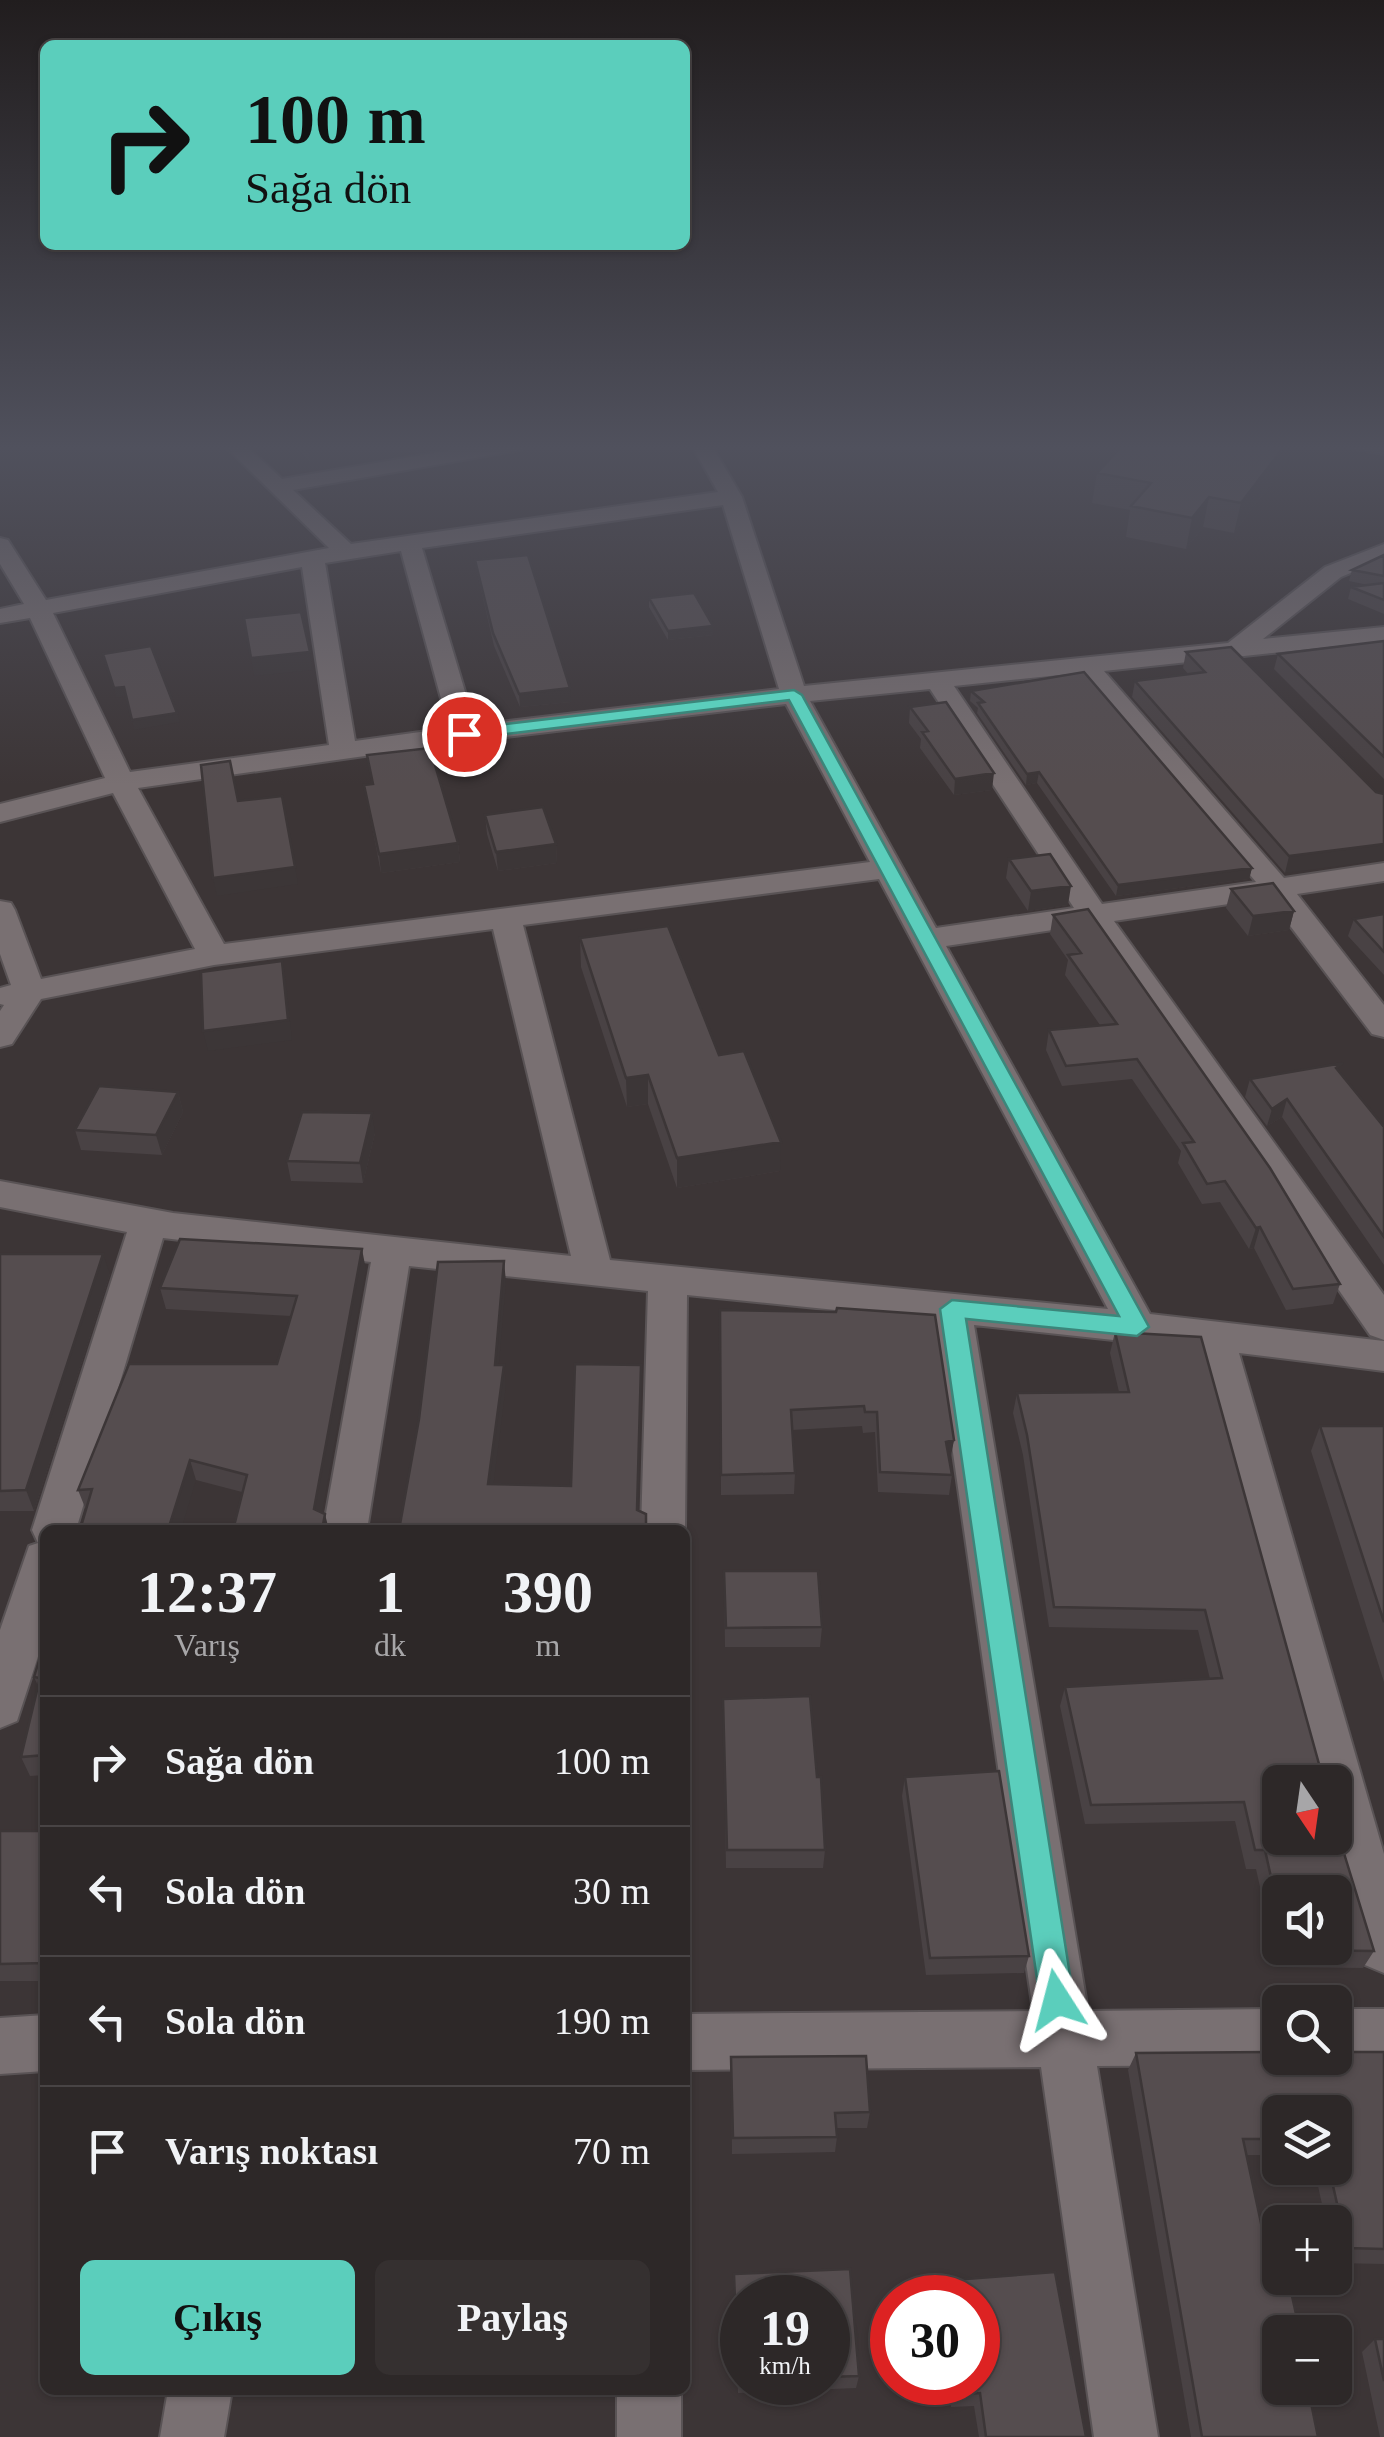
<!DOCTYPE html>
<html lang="tr">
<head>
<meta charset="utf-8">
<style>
	body { margin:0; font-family:"Times New Roman",serif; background:#353030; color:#f1f3f6; height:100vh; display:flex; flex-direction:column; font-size:38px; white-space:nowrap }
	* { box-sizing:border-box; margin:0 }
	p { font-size:32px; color:#a7a6a8 }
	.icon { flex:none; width:55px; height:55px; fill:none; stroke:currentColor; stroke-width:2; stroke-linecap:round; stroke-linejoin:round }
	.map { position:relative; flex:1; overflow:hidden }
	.drawer { position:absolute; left:40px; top:1525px; width:650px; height:870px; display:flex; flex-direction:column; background:#2d2828; border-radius:15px; box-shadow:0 2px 8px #0004,0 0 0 2px #484445 }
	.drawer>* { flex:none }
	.banner { position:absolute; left:40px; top:40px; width:650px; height:210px; border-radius:15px; box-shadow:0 2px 8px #0004,0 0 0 2px #484445; background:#5bcebc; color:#111; overflow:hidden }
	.needle { width:65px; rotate:167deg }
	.controls { position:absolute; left:1262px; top:1765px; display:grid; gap:20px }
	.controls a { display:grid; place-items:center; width:90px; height:90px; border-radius:15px; background:#2d2828; box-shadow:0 2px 8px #0004,0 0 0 2px #484445; font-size:50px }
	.speed { position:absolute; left:720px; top:2275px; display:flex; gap:20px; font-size:50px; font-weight:700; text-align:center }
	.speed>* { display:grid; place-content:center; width:130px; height:130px; border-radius:50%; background:#2d2828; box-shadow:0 2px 8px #0004,0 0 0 2px #484445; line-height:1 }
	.speed small { font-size:25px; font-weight:400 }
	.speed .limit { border:15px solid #d22; background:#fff; color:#111 }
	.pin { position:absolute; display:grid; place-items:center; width:85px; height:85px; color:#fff; margin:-42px; border:5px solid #fff; border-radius:50%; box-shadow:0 2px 10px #0007 }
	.me { position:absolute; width:110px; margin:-55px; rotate:351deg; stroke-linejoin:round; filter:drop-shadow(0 0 8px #0008) }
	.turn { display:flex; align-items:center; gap:35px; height:210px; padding:0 40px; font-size:45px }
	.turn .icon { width:130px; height:130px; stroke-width:2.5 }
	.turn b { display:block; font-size:70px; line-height:85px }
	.eta { display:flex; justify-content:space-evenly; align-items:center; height:170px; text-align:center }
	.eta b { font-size:60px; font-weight:800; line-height:70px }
	.button { display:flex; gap:20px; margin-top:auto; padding:20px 40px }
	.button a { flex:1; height:115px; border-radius:15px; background:#5bcebc; color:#111; font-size:40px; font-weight:800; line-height:115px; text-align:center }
	.button a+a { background:#353030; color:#f1f3f6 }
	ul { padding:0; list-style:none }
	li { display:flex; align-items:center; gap:30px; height:130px; padding:0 40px; border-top:2px solid #484445 }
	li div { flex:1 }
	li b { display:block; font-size:38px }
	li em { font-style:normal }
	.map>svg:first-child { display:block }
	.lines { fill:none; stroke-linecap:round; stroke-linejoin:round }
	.minor-casing { stroke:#595355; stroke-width:4 }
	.minor { fill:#797072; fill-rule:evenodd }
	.wall { fill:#494244; fill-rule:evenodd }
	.shaded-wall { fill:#3c3637 }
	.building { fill:#554d4f; stroke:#3c3637; stroke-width:2.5 }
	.route { fill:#5bcebc; stroke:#3b867a; stroke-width:2.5 }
</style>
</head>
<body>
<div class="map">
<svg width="1384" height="2437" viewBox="0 0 1384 2437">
	<rect width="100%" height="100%" fill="#3c3536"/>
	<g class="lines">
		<g class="minor-casing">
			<path id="minor" d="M 223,444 L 244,444 L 282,479 L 487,444 L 530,444 L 520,450 L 293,490 L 351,544 L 718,492 L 691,444 L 711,444 L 742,497 L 804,686 L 1228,643 L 1325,567 L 1384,544 L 1384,559 L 1341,577 L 1263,639 L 1384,627 L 1384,641 L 1104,671 L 1284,878 L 1384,863 L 1384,881 L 1297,894 L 1384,1005 L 1384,1037 L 1372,1034 L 1269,898 L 1114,921 L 1384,1295 L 1384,1340 L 1370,1335 L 1086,925 L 946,946 L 1150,1314 L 1384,1341 L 1384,1371 L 1239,1353 L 1384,1854 L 1384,1973 L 1365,1965 L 1328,1838 L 1335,1838 L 1335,1782 L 1313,1782 L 1197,1349 L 974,1325 L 1088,2011 L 1280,2009 L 1280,2058 L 1298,2058 L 1280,2065 L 1097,2066 L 1158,2437 L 1094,2437 L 1041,2067 L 685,2070 L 685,2014 L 1033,2011 L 934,1320 L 687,1295 L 685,1530 L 641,1530 L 648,1291 L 409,1266 L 367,1530 L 323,1530 L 371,1262 L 163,1238 L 76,1530 L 45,1530 L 45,1635 L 17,1721 L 0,1728 L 0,1630 L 29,1546 L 38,1543 L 32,1530 L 127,1232 L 0,1207 L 0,1181 L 173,1213 L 571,1256 L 493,929 L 214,965 L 41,999 L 12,1044 L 0,1047 L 0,1011 L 4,1005 L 0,1004 L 0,988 L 11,985 L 0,954 L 0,901 L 11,903 L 15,910 L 41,979 L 195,949 L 113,793 L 0,822 L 0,804 L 105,778 L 30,618 L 0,623 L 0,609 L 24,604 L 0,564 L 0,538 L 8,540 L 46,600 L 329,548 ZM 723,505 L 779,689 L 475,725 L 422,548 ZM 401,551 L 449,728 L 355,741 L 325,563 ZM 302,567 L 329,745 L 130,772 L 53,613 ZM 1079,673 L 1256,882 L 1102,904 L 954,686 ZM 930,689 L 1074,908 L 936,928 L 810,701 ZM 786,704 L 870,862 L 224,944 L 138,788 L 464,742 ZM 879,879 L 1108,1309 L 610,1260 L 523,925 Z
				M 1348,444 L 1384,444 L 1384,454 L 1351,448 Z
				M 1335,2009 L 1384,2009 L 1384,2065 L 1335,2065 L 1317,2058 L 1335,2058 Z
				M 45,2015 L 45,2071 L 0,2074 L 0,2018 Z
				M 168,2390 L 232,2390 L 224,2437 L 160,2437 Z
				M 617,2390 L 681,2390 L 681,2437 L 617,2437 Z"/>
		</g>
		<use href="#minor" class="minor"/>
	</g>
	<path class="wall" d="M 294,444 L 404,444 L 404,446 L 310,462 Z
		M 1295,451 L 1234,533 L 1203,527 L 1186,549 L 1126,537 L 1130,510 L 1092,503 L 1097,473 Z
		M 1384,555 L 1384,614 L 1348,599 L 1351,587 L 1368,585 L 1349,581 L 1352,570 Z
		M 475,560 L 571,702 L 520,707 L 494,646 L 477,572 Z
		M 649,598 L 713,626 L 713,635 L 668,640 L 649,607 Z
		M 1384,641 L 1384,779 L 1274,669 L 1278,654 Z
		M 1186,652 L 1376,792 L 1285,873 L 1132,697 L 1135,681 L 1189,675 L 1183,668 Z
		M 971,691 L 1252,868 L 1249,879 L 1116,896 L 1037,783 L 1026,785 L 977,713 L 978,708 L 970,701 Z
		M 910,707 L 992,790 L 954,795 L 920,748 L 921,739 L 909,723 Z
		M 367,755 L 458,843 L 460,862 L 381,873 L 364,785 L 372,784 Z
		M 485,815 L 556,844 L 557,863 L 498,871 L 487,834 Z
		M 1009,859 L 1068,905 L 1028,911 L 1006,878 Z
		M 1231,889 L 1294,911 L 1289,930 L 1248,936 L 1226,908 Z
		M 1384,914 L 1384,975 L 1348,936 L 1354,919 Z
		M 1053,915 L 1340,1284 L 1333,1304 L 1286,1310 L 1254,1248 L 1249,1249 L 1220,1202 L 1202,1204 L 1178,1163 L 1181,1151 L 1132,1079 L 1062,1086 L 1046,1050 L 1049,1030 L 1100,1025 L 1065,975 L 1068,960 L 1050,934 Z
		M 580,938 L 780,1171 L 677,1188 L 648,1104 L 627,1107 L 581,967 Z
		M 1340,1073 L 1384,1127 L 1384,1265 L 1282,1117 L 1267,1126 L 1245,1097 L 1250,1079 Z
		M 178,1092 L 183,1112 L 162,1155 L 81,1150 L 75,1130 Z
		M 375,1133 L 363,1183 L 291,1181 L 287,1161 Z
		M 0,1254 L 110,1274 L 34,1511 L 0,1511 Z
		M 366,1270 L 242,1492 L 196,1480 L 86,1510 L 78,1490 L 277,1364 L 291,1316 L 166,1309 L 160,1288 Z
		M 720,1310 L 954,1440 L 949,1461 L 952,1475 L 949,1495 L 878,1492 L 875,1432 L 863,1433 L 862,1426 L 792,1430 L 795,1473 L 794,1494 L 721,1495 Z
		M 1115,1332 L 1319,1764 L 1341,1816 L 1336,1826 L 1374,1951 L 1363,1968 L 1278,1967 L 1256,1869 L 1246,1869 L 1235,1821 L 1085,1824 L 1060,1706 L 1065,1687 L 1210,1679 L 1198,1630 L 1049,1627 L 1023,1455 L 1013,1413 L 1017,1393 L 1119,1392 L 1110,1353 ZM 1280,1892 L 1335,1948 L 1280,1948 Z
		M 1320,1426 L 1384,1426 L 1384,1682 L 1311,1451 Z
		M 724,1571 L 822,1627 L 820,1647 L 725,1647 Z
		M 45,1641 L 45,1775 L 30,1776 L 21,1757 L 38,1686 L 34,1677 Z
		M 723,1699 L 825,1850 L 823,1868 L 726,1868 Z
		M 905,1777 L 1029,1956 L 1024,1973 L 926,1975 L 902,1796 Z
		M 0,1831 L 45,1831 L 45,1981 L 0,1981 Z
		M 1384,2052 L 1384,2264 L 1335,2263 L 1335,2222 L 1326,2222 L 1314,2168 L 1335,2168 L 1335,2112 L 1280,2112 L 1280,2155 L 1247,2155 L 1280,2332 L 1318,2437 L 1191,2437 L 1128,2070 L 1136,2053 Z
		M 731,2057 L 870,2112 L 867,2128 L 837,2128 L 837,2137 L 835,2152 L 732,2154 Z
		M 850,2269 L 859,2376 L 856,2388 L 738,2393 L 734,2274 ZM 742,2298 L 828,2298 L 828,2382 L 742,2382 Z
		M 1055,2272 L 1086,2437 L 979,2437 L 974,2406 L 951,2407 L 947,2382 L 978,2382 L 978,2298 L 936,2298 L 940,2281 Z
		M 1375,2339 L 1384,2339 L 1384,2437 L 1380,2437 L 1362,2352 Z"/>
	<path class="shaded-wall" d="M 307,444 L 404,444 L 404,446 L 310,462 Z
		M 1286,444 L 1297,444 L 1295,451 L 1234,533 L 1241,503 Z
		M 1209,497 L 1203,527 L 1186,549 L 1192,518 Z
		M 713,626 L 713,635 L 668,640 L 668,631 Z
		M 310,652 L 312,670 L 254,676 L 251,658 Z
		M 124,687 L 126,696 L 116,698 L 114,688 Z
		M 570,688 L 571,702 L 520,707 L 519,694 Z
		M 177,713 L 180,722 L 134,730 L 132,720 Z
		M 1039,772 L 1037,783 L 1026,785 L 1027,774 Z
		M 994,773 L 992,790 L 954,795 L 955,779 Z
		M 458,843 L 460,862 L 381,873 L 379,854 Z
		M 556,844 L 557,863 L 498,871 L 496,852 Z
		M 1384,844 L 1384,860 L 1285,873 L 1289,856 Z
		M 295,867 L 298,884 L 217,896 L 213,878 Z
		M 1252,868 L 1249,879 L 1116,896 L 1118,885 Z
		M 1071,886 L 1068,905 L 1028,911 L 1031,891 Z
		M 1294,911 L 1289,930 L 1248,936 L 1253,916 Z
		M 282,961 L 286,981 L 292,1040 L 208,1051 L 203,1031 Z
		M 648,1075 L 648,1104 L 627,1107 L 626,1078 Z
		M 178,1092 L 183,1112 L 162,1155 L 156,1135 Z
		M 1287,1099 L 1282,1117 L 1267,1126 L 1272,1109 Z
		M 372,1113 L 375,1133 L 363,1183 L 360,1163 Z
		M 781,1142 L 780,1171 L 677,1188 L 677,1158 Z
		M 1260,1227 L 1254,1248 L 1249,1249 L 1256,1228 Z
		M 362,1249 L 366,1270 L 319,1529 L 314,1509 Z
		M 103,1254 L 110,1274 L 34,1511 L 26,1490 Z
		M 504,1261 L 506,1282 L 497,1385 L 495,1365 Z
		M 504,1365 L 506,1385 L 491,1504 L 488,1484 Z
		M 641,1365 L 642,1385 L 637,1530 L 637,1510 Z
		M 954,1440 L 950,1461 L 942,1462 L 946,1442 Z
		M 190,1460 L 196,1480 L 181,1530 L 168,1530 Z
		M 325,1514 L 329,1530 L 322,1530 Z"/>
	<path class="building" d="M 1124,444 L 1286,444 L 1241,503 L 1209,497 L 1192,518 L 1131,506 L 1151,483 L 1097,473 Z
		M 528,555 L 570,688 L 519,694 L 493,633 L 475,560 Z
		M 1384,555 L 1384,576 L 1352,570 Z
		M 1384,583 L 1384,600 L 1351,587 Z
		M 694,593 L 713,626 L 668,631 L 649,598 Z
		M 301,612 L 310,652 L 251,658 L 244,618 Z
		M 1384,641 L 1384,757 L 1278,654 Z
		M 151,646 L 177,713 L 132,720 L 124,687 L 114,688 L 103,654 Z
		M 1231,647 L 1376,792 L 1384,794 L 1384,844 L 1289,856 L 1135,681 L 1205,672 L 1186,652 Z
		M 1084,672 L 1252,868 L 1118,885 L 1039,772 L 1027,774 L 978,703 L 984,702 L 971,691 Z
		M 946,702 L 994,773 L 955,779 L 922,732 L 928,731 L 910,707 Z
		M 430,748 L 458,843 L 379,854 L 364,785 L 373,784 L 367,755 Z
		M 230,761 L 238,801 L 282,796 L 295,867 L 213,878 L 201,765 Z
		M 543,807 L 556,844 L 496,852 L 485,815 Z
		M 1050,854 L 1071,886 L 1031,891 L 1009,859 Z
		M 1273,883 L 1294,911 L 1253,916 L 1231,889 Z
		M 1088,909 L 1270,1168 L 1340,1284 L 1293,1289 L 1260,1227 L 1256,1228 L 1225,1181 L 1207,1184 L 1183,1143 L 1194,1142 L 1137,1059 L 1066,1066 L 1049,1030 L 1117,1024 L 1068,955 L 1081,953 L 1053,915 Z
		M 1384,914 L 1384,952 L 1354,919 Z
		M 668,926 L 719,1055 L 744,1051 L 781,1142 L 677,1158 L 648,1075 L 626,1078 L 580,938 Z
		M 282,961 L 288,1020 L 203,1031 L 201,972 Z
		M 1343,1063 L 1336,1068 L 1384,1127 L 1384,1237 L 1287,1099 L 1272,1109 L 1250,1079 Z
		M 99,1086 L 178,1092 L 156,1135 L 75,1130 Z
		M 302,1112 L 372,1113 L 360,1163 L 287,1161 Z
		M 180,1239 L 362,1249 L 314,1509 L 325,1514 L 322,1530 L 233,1530 L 247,1475 L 190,1460 L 168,1530 L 80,1530 L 92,1489 L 78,1490 L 129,1364 L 277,1364 L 297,1296 L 160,1288 Z
		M 0,1254 L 103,1254 L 26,1490 L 0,1491 Z
		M 504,1261 L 495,1365 L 504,1365 L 488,1484 L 571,1486 L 575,1364 L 641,1365 L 637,1510 L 646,1514 L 646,1530 L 399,1530 L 419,1419 L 438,1262 Z
		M 837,1308 L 935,1315 L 954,1440 L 946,1442 L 952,1475 L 880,1472 L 877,1412 L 865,1412 L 864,1406 L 791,1410 L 795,1473 L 721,1475 L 720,1310 L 836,1312 Z
		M 1115,1332 L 1201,1337 L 1319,1764 L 1335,1767 L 1341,1788 L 1341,1816 L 1335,1820 L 1335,1782 L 1280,1782 L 1280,1838 L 1335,1838 L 1335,1824 L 1374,1951 L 1287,1950 L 1287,1948 L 1335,1948 L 1335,1892 L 1280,1892 L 1280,1918 L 1265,1850 L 1255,1850 L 1244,1802 L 1091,1805 L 1065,1687 L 1222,1678 L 1205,1610 L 1054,1607 L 1027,1435 L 1017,1393 L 1129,1392 Z
		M 1320,1426 L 1384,1426 L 1384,1622 Z
		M 724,1571 L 818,1571 L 822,1627 L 726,1628 Z
		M 45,1641 L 45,1755 L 21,1757 L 40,1678 L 34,1677 Z
		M 810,1696 L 817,1777 L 821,1777 L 825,1850 L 727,1850 L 723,1699 Z
		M 999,1771 L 1029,1956 L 930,1958 L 905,1777 Z
		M 0,1831 L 45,1831 L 45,1963 L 0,1964 Z
		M 1335,2048 L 1346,2052 L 1384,2052 L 1384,2249 L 1347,2248 L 1329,2168 L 1335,2168 L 1335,2112 L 1280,2112 L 1280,2139 L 1243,2139 L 1270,2265 L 1280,2265 L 1280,2278 L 1288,2278 L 1300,2332 L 1280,2332 L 1280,2388 L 1308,2388 L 1318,2437 L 1202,2437 L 1136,2053 L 1280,2052 L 1280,2058 L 1335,2058 Z
		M 866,2056 L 870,2112 L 835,2113 L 837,2137 L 733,2138 L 731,2057 Z
		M 850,2269 L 859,2376 L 828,2377 L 828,2298 L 742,2298 L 742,2380 L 738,2380 L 734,2274 Z
		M 1055,2272 L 1086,2437 L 986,2437 L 980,2393 L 956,2395 L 954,2382 L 978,2382 L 978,2298 L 942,2298 L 940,2281 Z
		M 1375,2339 L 1384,2339 L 1384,2381 Z"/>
	<linearGradient id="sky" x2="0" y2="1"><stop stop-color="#211d1e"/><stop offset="0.57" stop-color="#50515d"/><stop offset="1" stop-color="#50515d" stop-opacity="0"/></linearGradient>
	<rect width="1384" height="785" fill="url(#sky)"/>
	<path class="route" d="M 794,690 L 802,695 L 1149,1327 L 1137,1336 L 966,1319 L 1074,2000 L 1069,2012 L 1057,2017 L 1045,2012 L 1040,2000 L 940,1309 L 952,1300 L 1119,1316 L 789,700 L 464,739 L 456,734 L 464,729 Z"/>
</svg>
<div class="controls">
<a><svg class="needle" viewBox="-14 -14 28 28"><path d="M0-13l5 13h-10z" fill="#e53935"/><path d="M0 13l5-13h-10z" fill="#a7a6a8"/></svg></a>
<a><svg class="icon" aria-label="sound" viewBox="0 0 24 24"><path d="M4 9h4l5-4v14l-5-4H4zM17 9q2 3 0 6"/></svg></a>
<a><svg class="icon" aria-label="search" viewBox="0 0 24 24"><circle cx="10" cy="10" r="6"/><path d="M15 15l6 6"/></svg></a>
<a><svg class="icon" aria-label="layers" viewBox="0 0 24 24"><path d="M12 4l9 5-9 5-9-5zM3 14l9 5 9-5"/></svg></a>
<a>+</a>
<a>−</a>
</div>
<div class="speed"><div>19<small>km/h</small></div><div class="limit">30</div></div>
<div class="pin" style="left:464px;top:734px;background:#d93025"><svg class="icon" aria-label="arrive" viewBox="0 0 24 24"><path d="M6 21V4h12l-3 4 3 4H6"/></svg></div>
<svg class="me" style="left:1057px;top:2000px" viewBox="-20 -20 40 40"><path d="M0-17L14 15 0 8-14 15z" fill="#5bcebc" stroke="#fff" stroke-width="4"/></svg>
<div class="banner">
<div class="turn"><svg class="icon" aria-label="right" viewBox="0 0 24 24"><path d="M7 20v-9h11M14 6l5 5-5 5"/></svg><div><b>100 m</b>Sağa dön</div></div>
</div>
<section class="drawer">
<div class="eta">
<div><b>12:37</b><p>Varış</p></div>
<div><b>1</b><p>dk</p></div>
<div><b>390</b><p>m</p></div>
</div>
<ul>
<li><svg class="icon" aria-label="right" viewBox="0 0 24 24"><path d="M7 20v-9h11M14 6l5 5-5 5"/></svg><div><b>Sağa dön</b></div><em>100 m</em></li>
<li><svg class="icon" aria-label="left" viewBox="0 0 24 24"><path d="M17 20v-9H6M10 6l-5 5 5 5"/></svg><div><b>Sola dön</b></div><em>30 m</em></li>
<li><svg class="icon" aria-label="left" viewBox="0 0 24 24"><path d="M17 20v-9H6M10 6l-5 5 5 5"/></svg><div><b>Sola dön</b></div><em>190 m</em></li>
<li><svg class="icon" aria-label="arrive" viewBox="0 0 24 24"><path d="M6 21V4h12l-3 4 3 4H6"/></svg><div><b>Varış noktası</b></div><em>70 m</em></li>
</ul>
<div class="button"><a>Çıkış</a><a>Paylaş</a></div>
</section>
</div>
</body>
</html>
